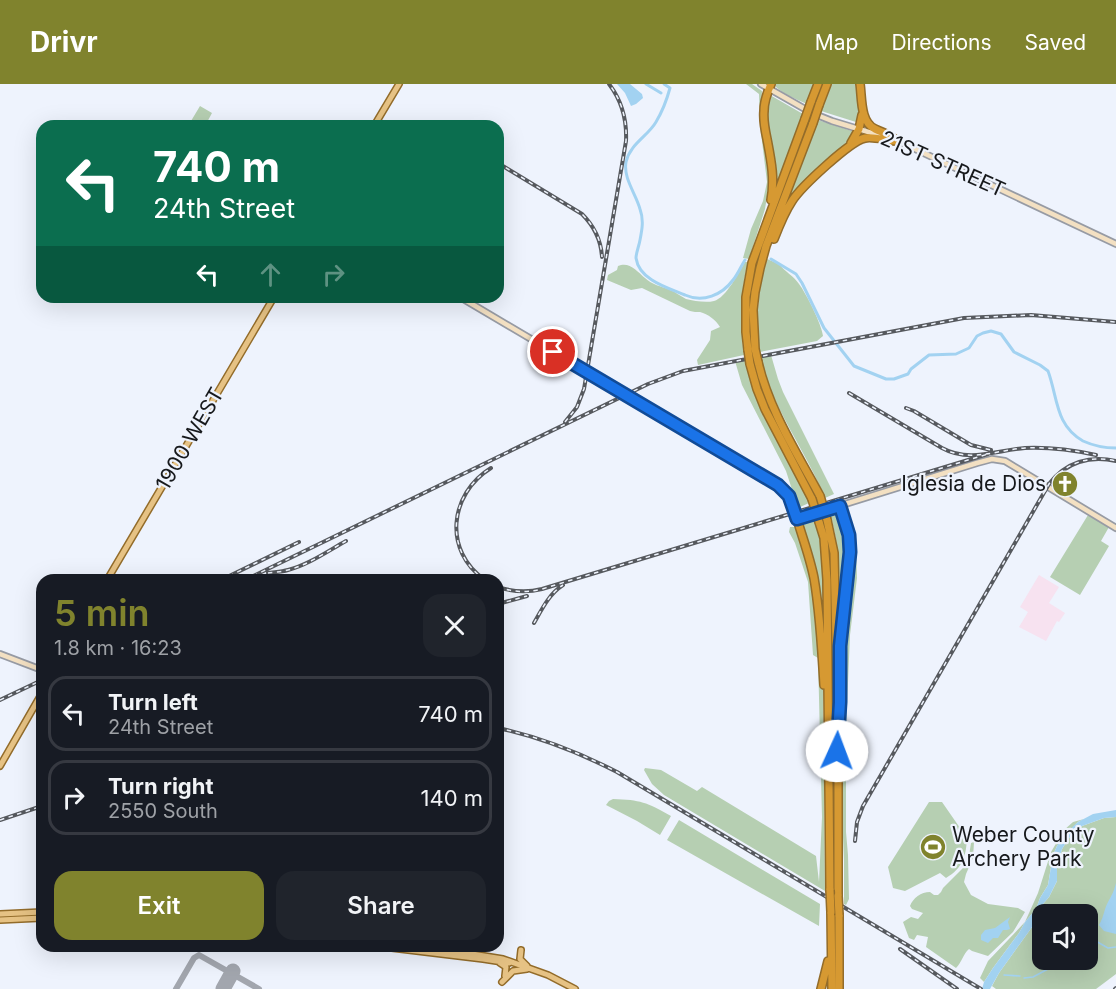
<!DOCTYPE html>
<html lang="en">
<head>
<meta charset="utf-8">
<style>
	body { margin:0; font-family:Inter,sans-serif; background:#20242c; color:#f1f3f6; height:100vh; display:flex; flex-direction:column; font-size:22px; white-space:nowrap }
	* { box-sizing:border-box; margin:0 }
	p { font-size:20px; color:#9ea1a6 }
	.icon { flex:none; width:33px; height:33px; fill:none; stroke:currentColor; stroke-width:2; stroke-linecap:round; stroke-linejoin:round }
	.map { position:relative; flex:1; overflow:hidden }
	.details { position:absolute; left:36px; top:490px; width:468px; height:378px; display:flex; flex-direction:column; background:#171b24; border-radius:18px; box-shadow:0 6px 24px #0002 }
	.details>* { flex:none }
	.banner { position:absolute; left:36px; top:36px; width:468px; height:183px; border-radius:18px; box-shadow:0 6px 24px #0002; background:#0b6e4f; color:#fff; overflow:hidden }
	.buttons { position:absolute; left:1032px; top:820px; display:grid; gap:12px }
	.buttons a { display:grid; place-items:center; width:66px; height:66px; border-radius:12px; background:#171b24; box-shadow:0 6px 24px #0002; font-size:30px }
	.pin { position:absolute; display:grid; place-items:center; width:51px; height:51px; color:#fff; margin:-26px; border:3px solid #fff; border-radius:50%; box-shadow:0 2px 6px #0007 }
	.me { position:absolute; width:66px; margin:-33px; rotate:2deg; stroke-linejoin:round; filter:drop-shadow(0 0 4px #0008) }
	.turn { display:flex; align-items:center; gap:21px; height:126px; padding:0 18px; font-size:27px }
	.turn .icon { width:78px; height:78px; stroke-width:2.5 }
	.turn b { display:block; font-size:42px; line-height:51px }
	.lanes { display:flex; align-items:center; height:57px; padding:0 18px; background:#0003; justify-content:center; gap:30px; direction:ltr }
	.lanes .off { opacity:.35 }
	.round { display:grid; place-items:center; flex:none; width:63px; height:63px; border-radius:18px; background:#20242c }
	.overview { display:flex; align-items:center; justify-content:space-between; height:102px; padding:0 18px }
	h1 { font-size:36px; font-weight:600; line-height:45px; color:#80832d }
	.action { display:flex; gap:12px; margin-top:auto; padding:12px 18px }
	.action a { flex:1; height:69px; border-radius:18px; background:#80832d; color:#fff; font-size:24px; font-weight:600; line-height:69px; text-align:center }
	.action a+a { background:#20242c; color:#f1f3f6 }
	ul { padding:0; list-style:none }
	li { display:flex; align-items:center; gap:18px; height:75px; margin:0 12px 9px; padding:0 6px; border:3px solid #363941; border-radius:18px }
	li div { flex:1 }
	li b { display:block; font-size:22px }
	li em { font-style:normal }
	header { display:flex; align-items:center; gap:36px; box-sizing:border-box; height:84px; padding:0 30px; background:#80832d; color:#fff }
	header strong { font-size:28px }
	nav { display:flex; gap:33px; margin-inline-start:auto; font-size:21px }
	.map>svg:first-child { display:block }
	.education { fill:#f7e2f0 }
	.green { fill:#b6cfb2; fill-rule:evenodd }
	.water { fill:#a2d2f1 }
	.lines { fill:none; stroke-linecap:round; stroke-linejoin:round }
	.stream { stroke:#a2d2f1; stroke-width:1.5 }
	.canal { stroke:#a2d2f1; stroke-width:3 }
	.taxiway { stroke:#a2a6ae; stroke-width:6 }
	.runway { stroke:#a2a6ae; stroke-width:15 }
	.secondary-casing { stroke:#979ba4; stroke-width:8 }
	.primary-casing { stroke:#936c2a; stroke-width:8 }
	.motorway-casing { stroke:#936c2a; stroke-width:10 }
	.secondary { stroke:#f3e0c2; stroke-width:4.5 }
	.primary { stroke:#e6c284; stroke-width:5 }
	.motorway { stroke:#d69932; stroke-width:7 }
	.rail-casing { stroke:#56595e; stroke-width:4 }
	.rail { stroke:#eef3fd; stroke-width:1.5; stroke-dasharray:4.5; stroke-linecap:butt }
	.motorway-bridge-casing { stroke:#936c2a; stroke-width:10; stroke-linecap:butt }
	.motorway-bridge { stroke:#d69932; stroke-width:7 }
	.route-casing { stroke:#114b97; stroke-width:15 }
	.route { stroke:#1a73e8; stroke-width:10 }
	.labels { text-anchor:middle; stroke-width:4.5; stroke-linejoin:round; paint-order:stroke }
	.street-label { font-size:21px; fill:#17191c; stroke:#eef3fd }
	.poi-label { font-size:21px; fill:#17191c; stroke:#eef3fd; text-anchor:end }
</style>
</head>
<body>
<header>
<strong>Drivr</strong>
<nav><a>Map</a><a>Directions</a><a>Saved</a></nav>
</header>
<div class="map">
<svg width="1116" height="905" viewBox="0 0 1116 905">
	<rect width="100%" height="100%" fill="#eef3fd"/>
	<path class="education" d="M 1039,491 L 1059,503 L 1049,519 L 1065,529 L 1059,538 L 1057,537 L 1046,557 L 1019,543 L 1028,528 L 1020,523 Z"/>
	<path class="green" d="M 746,0 L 752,0 L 762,7 L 761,27 L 770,95 L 765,125 L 749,175 L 743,174 L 751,145 L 763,117 L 767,98 L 760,41 L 759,10 Z
		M 773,0 L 814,0 L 807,20 C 795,15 781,9 773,0 Z
		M 831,0 L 859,0 L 862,24 L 859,39 L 821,27 Z
		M 770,11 L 803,30 L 774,110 L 766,43 L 765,21 Z
		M 200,22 L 212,29 L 205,42 L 199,42 L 191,37 Z
		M 818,36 L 855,48 L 852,56 L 809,96 L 781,135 Z
		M 767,175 L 779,180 C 784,187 794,192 799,200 C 806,209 822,241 823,252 L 817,257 L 760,268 C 756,237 757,206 767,175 Z
		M 745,178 L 748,178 C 740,209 740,239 744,271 L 698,281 L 697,276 L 710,256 L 711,247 L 720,243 C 716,236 708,230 700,228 C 697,228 693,228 690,227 L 642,204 L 631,206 L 607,196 L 608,191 L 617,186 L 618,182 C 629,177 637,187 645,194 C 652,201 661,202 670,206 C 676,208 680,212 686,215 C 694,217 706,219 714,217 C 726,214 739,188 745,178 Z
		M 771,271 L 778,295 L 783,308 L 834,410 L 825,414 C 812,382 793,353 778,322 C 770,306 765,290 761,273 Z
		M 745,275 C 749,292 754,308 761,324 C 776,356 797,386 809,419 L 798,424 L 786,387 L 742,301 L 735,277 Z
		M 848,425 L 856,459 L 857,494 L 850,551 L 846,646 L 846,748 L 848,771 L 849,815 L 846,821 L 844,820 L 844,777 L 843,753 L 841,581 L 853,460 L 845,428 Z
		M 839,427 L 848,453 L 840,551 C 839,510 842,469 830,430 Z
		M 1088,431 L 1109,443 L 1101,457 L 1109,462 L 1080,511 L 1050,493 Z
		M 815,435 L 822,466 L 824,568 L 801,440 Z
		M 790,443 L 796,443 L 811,485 L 823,583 L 825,807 L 664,711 L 652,700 L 644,686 L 645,684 L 661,686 L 697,707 L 702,703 L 816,772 L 819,798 L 822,733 L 818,574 L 813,571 L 808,498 L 795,459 L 789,448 Z
		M 613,715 C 641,716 646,718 671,732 L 660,751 L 637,737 L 606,721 L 609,717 Z
		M 929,718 L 942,718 L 967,754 C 966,772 963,784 946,794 L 940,789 L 905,807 L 893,804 L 888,783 Z
		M 1116,733 L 1116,890 L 1096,905 L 996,905 L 992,902 L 999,889 L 1040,832 L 1043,820 L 1049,813 L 1057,797 L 1057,782 L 1062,765 L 1069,754 L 1082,742 L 1104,734 ZM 1042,831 L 1088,831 L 1088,876 L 1042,876 Z
		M 1084,735 L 1078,738 L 1057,762 L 1053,771 L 1048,801 L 1040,814 L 1036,825 L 1025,838 L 1019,849 L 993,884 L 984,898 L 980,894 L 988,877 L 1025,838 L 1038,809 L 1051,768 L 1064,746 L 1073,738 Z
		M 679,736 L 820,820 L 819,842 L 667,756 Z
		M 974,758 L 973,774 L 966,790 L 964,798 L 971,811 L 988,820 L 1018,824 L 1025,828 L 1013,848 L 988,872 L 972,867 L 969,865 C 963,870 962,878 956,884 L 926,863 L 928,853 L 917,851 L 914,856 L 909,854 L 903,838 L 911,833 L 918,835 L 923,829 L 912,825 L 910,822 C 913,814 921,808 930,808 L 934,811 L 938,811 L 941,808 L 943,804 L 964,783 L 968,778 L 971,759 Z"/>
	<path class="water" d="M 617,0 L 630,0 L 642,10 L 643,14 L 636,20 L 631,22 L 625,9 Z
		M 1116,726 L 1116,733 L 1104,734 L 1082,742 L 1069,754 L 1062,765 L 1057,782 L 1057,797 L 1049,813 L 1043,820 L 1040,832 L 999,889 L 990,905 L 982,905 L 984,898 L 993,884 L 1019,849 L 1025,838 L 1036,825 L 1040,814 L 1048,801 L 1053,771 L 1057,762 L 1067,748 L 1078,738 L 1093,730 Z
		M 1116,799 L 1116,850 L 1104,847 L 1099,841 C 1104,833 1104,825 1108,818 C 1112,811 1114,807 1116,799 Z
		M 1010,833 L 1008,838 L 1010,845 L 1007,846 L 1003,846 L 998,854 L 993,854 L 988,859 L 981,856 L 981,851 L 985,846 L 995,844 Z"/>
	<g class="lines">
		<path class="stream" d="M 1088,861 L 1094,856 L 1108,864 L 1116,863
			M 1004,891 L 1020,892
			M 1024,894 L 1033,893 L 1065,876"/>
		<path class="canal" d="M 646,0 L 661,9
			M 664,0 L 670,4 C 667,15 662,28 656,38 C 648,52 630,60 626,78 C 623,94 636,110 640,125 C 644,136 642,146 640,156 C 639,162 636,169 636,174 C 639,196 668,204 685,211 C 703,219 722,211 733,196 C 738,190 741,182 745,176
			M 771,175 L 796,190 L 802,199 L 824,244 L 854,282 L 886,295 L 894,295 L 908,290 L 911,285 L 929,271 L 956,270 L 969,264 L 977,252 L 983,249 L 991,247 L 1001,250 L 1014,268 L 1040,281 L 1048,287 C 1058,314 1055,341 1083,357 C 1094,362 1104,364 1116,364"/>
		<path class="taxiway" d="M 176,905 L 194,874 L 199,871 L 259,905"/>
		<path class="runway" d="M 223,905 L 233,887"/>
		<g class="secondary-casing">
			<path id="secondary" d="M 761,0 L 812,29 L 832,37 L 885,53
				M 896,56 L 1116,160
				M 460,213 L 778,401 L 789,412 L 797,435 L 977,379 L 992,375 L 1005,377 L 1116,444
				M 0,570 L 42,586"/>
		</g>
		<g class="primary-casing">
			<path id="primary" d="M 374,42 L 399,0
				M 107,496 L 274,213
				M 0,682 L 42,609
				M 0,830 L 42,828
				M 0,836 L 42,834
				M 375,862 L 483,875 L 509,879
				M 422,862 L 503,875 L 548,891 L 575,905
				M 521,866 L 520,875 L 527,882
				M 500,879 L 506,883 L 505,892
				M 502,898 L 513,887 L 527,885"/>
		</g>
		<g class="motorway-casing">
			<path id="motorway" d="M 771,0 C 767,9 764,18 764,27 C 763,37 765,46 767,55 C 771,76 775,95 771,116
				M 860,0 C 862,14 860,38 875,45 C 885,50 888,49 897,57
				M 811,18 L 818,0
				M 819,21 L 827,0
				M 851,59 L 859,45 L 862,31
				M 774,155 C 779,142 784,129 792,117 C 801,103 850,57 865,54 C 874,52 887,57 898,57
				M 755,265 L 753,226 L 755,208 L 760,184 L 766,162 L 813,39
				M 748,266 L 746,248 L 746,213 L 752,179 L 805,35
				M 758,278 C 769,326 797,369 820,412
				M 750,280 L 757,305 L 765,325 L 812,415
				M 797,435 C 803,455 810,474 814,494 C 820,529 822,565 824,601
				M 827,436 L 834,469 L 838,649 L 838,812
				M 819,438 L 824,454 L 827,496 L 830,806
				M 840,569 L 850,468 L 849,451 L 840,422
				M 831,828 L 832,905
				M 839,831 L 839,905
				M 821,905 L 828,877"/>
		</g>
		<use href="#secondary" class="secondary"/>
		<use href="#primary" class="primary"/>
		<use href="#motorway" class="motorway"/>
		<g class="rail-casing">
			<path id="rail" d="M 498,79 L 582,130 C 594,142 601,155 602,173
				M 849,309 L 942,364 C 969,379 997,366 1025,364 C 1049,363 1073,366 1096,371
				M 906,324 L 914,327 L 971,361 L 991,366
				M 565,338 L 577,323 L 584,305 L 626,57 C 627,36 622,17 609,0
				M 268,489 C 274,488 281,488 288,486 C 308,481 328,467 346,457
				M 221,496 L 299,458
				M 245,496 L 648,300 L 683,287 L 964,234 L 1031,231 L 1116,238
				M 485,496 C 443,467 449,410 491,384
				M 498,503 C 513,508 526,509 542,505 L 988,370
				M 498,520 L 527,512
				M 534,539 C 542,525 549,510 563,501
				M 0,616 L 42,596
				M 498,644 C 540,653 580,669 617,688 L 981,905
				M 0,736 L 42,722
				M 855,757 L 857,738 L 863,722 L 1049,400 C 1066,378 1090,371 1116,377
				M 900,865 L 957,905
				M 1115,905 L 1116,904"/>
		</g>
		<use href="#rail" class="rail"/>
		<g class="motorway-bridge-casing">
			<path id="motorway-bridge" d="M 805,35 L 811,18
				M 813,39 L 819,21
				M 755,265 L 758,278
				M 748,266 L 750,280
				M 820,412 L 827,436
				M 812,415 L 819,438
				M 830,806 L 831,828
				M 838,812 L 839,831"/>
		</g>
		<use href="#motorway-bridge" class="motorway-bridge"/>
	</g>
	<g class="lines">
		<g class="route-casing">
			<path id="route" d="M 553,268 L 778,401 L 789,412 L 797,435 L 840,422 L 849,451 L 850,468 L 840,562 L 840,618 L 837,667"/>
		</g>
		<use href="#route" class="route"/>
	</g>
	<defs>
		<g id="church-disc" transform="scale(1.35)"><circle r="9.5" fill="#80832d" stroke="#eef3fd"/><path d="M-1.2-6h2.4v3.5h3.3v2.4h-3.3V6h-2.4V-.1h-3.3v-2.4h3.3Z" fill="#fff"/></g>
		<g id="stadium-disc" transform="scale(1.35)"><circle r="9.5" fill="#80832d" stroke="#eef3fd"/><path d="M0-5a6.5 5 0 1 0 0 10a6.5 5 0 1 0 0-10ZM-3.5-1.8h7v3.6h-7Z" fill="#fff"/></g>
	</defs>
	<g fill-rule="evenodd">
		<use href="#church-disc" x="1065" y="400"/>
		<use href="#stadium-disc" x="933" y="763"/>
	</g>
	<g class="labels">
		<g class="street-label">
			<text transform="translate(943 80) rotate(24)" y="7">21ST STREET</text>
			<text transform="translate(190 355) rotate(-60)" y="7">1900 WEST</text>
		</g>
		<g class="poi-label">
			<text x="1046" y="407">Iglesia de Dios</text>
			<text x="952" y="758" text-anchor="start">Weber County<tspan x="952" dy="24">Archery Park</tspan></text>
		</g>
	</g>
</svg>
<div class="buttons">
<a><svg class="icon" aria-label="sound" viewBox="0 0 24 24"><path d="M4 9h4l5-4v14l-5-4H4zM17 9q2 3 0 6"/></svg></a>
</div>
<div class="pin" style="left:553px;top:268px;background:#d93025"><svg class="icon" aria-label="arrive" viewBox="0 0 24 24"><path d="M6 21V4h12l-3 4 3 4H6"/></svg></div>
<svg class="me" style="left:837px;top:667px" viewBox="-20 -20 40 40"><circle r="19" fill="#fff"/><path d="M0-13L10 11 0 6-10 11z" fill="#1a73e8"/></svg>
<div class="banner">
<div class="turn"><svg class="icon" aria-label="left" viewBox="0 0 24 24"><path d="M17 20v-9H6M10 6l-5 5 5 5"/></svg><div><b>740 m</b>24th Street</div></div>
<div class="lanes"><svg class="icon" aria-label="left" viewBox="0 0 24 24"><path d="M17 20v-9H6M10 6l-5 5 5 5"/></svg><svg class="icon off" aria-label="ahead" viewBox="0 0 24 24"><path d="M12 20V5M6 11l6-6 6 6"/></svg><svg class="icon off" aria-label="right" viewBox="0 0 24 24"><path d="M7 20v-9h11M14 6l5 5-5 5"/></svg></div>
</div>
<section class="details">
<div class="overview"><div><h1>5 min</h1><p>1.8 km · 16:23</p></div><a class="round"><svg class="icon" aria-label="close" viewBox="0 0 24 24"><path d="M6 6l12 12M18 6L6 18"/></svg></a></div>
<ul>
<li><svg class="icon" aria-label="left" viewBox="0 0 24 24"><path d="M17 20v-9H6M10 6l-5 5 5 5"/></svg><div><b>Turn left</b><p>24th Street</p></div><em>740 m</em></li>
<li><svg class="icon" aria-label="right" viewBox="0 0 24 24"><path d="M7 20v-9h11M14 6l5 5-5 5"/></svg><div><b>Turn right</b><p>2550 South</p></div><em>140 m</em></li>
</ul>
<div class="action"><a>Exit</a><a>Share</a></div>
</section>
</div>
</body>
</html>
